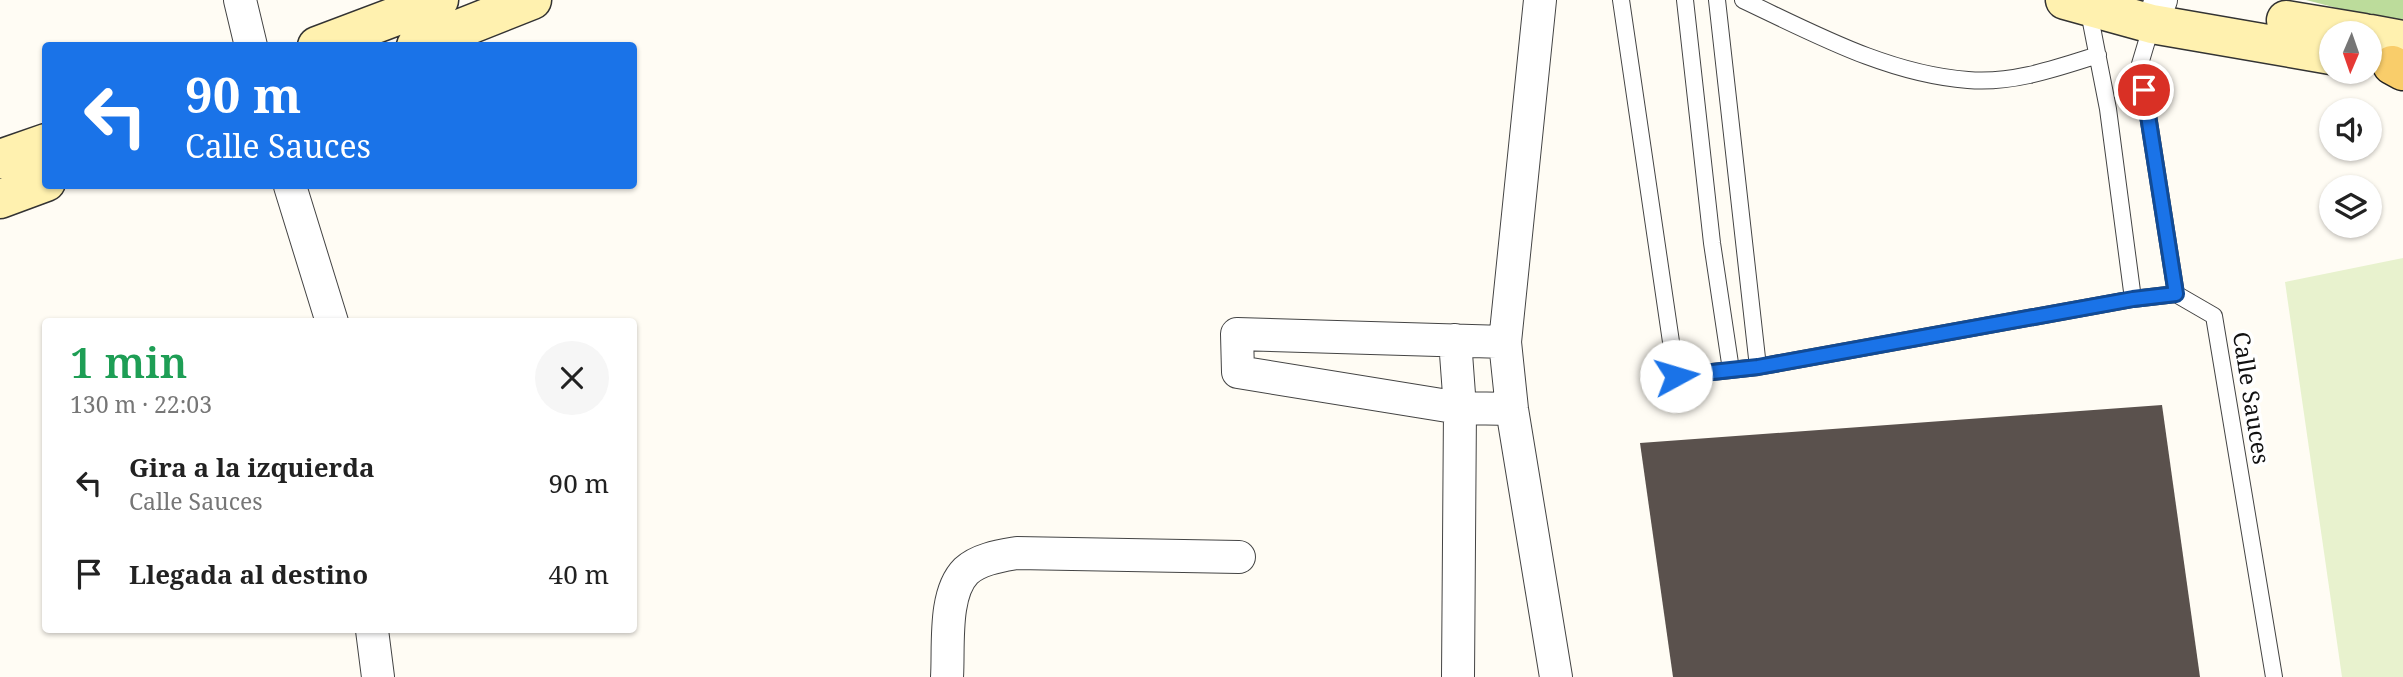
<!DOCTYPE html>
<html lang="es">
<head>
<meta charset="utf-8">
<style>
	body { margin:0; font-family:"Noto Serif",serif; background:#f6f6f6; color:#222; height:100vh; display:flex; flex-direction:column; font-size:26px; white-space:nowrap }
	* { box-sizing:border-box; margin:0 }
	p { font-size:23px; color:#767676 }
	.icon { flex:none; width:38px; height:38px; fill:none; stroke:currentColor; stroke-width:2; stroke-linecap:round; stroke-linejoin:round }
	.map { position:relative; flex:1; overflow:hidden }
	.panel { position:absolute; left:42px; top:318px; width:595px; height:315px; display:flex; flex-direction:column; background:#fff; border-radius:7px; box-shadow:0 2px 5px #0004 }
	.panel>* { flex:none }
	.banner { position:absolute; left:42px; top:42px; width:595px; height:147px; border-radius:7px; box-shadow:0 2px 5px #0004; background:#1a73e8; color:#fff; overflow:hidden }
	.needle { width:46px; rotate:182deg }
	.controls { position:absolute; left:2319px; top:21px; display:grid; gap:14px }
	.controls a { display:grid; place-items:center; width:63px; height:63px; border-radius:50%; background:#fff; box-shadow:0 2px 5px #0004; font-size:35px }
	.pin { position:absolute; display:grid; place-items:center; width:60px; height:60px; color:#fff; margin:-30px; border:4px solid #fff; border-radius:50%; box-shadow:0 2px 7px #0007 }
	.me { position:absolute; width:77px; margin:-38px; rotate:84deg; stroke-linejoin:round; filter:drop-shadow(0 0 5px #0008) }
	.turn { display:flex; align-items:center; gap:24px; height:147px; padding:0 28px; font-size:32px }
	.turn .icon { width:91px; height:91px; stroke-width:2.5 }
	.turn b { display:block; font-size:49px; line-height:60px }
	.round { display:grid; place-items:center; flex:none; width:74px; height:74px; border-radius:37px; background:#f6f6f6 }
	.summary { display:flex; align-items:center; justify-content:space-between; height:119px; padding:0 28px }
	h1 { font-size:42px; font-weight:600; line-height:52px; color:#1e9e55 }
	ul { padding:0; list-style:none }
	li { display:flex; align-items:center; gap:21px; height:91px; padding:0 28px }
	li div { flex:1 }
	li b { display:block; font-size:26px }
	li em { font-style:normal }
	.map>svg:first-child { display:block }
	.forest { fill:#bcdc9b }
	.pitch { fill:#e8f2ce }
	.building { fill:#5a514d }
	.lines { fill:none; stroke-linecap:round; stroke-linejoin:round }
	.lane-casing { stroke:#444; stroke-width:18 }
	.street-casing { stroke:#444; stroke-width:34 }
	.secondary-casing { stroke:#333; stroke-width:41 }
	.primary-casing { stroke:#222; stroke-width:41 }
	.lane { stroke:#fff; stroke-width:16 }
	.street { stroke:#fff; stroke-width:32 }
	.secondary { stroke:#fff1af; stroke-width:38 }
	.primary { stroke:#f9cd6a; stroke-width:38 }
	.route-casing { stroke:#114b97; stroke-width:18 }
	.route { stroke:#1a73e8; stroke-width:12 }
	.labels { text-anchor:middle; stroke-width:7; stroke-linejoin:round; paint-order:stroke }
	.street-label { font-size:23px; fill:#111; stroke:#fff }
</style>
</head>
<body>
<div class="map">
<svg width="2403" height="677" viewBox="0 0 2403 677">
	<rect width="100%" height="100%" fill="#fffcf4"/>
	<path class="forest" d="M 2306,0 L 2403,0 L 2403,25 Z"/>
	<path class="pitch" d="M 2403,258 L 2403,677 L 2342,677 L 2285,282 Z"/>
	<path class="building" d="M 2162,405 L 2200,677 L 1673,677 L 1640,443 Z"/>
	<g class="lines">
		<g class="lane-casing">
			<path id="lane" d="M 1621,0 L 1676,376 L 1758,367 L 2133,299 L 2176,294
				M 1685,0 L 1712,243 L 1731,370
				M 1717,0 L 1758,367
				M 1743,0 C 1815,34 1888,74 1968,80 C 2012,84 2057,68 2098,55
				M 2088,7 L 2108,109 L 2133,299
				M 2152,24 L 2140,64 L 2176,294 L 2214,316 L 2274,677"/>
		</g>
		<g class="street-casing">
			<path id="street" d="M 240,0 L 251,46
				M 1540,0 L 1505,342 L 1512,409 L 1556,677
				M 2152,24 L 2161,0
				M 290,186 L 332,322
				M 1455,340 L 1460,408 L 1458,677
				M 1505,342 L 1237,334 L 1238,372 L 1460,408 L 1512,409
				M 372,630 L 378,677
				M 947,677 C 949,647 943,594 966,571 C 979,559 1000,556 1017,553 L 1239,557"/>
		</g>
		<g class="secondary-casing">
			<path id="secondary" d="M 2065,0 L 2152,24 L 2331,55
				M 2286,20 L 2364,33
				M 2370,34 L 2403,40
				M 317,46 L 439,0
				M 416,46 L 532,0
				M 0,159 L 46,143
				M 0,199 L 46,182"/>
		</g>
		<g class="primary-casing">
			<path id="primary" d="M 2392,65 L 2403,71"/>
		</g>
		<use href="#lane" class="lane"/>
		<use href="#street" class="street"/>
		<use href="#secondary" class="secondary"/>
		<use href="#primary" class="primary"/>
	</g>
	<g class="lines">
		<g class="route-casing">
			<path id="route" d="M 1676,376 L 1758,367 L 2133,299 L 2176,294 L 2144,90"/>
		</g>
		<use href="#route" class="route"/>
	</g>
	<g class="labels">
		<g class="street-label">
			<text transform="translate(2251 398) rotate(81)" y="8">Calle Sauces</text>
		</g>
	</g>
</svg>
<div class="controls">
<a><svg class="needle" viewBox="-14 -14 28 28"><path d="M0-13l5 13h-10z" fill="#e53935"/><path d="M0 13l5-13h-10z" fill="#767676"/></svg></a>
<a><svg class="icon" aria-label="sound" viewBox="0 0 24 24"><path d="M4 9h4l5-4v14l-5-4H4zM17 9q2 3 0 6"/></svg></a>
<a><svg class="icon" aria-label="layers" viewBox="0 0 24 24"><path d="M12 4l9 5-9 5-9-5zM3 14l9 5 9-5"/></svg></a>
</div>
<div class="pin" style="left:2144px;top:90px;background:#d93025"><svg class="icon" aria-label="arrive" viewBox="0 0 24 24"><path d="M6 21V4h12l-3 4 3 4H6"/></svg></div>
<svg class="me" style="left:1676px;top:376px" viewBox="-20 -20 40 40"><circle r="19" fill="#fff"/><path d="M0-13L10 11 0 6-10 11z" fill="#1a73e8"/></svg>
<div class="banner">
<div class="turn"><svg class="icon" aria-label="left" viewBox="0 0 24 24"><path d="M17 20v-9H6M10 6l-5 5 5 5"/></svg><div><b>90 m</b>Calle Sauces</div></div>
</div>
<section class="panel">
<div class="summary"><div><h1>1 min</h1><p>130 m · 22:03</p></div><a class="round"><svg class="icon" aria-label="close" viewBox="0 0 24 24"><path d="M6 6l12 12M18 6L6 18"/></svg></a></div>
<ul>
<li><svg class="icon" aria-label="left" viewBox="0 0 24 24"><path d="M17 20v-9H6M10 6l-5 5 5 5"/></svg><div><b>Gira a la izquierda</b><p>Calle Sauces</p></div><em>90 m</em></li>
<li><svg class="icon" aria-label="arrive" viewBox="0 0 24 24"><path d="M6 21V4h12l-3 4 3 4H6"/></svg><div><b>Llegada al destino</b></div><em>40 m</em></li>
</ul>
</section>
</div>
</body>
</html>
